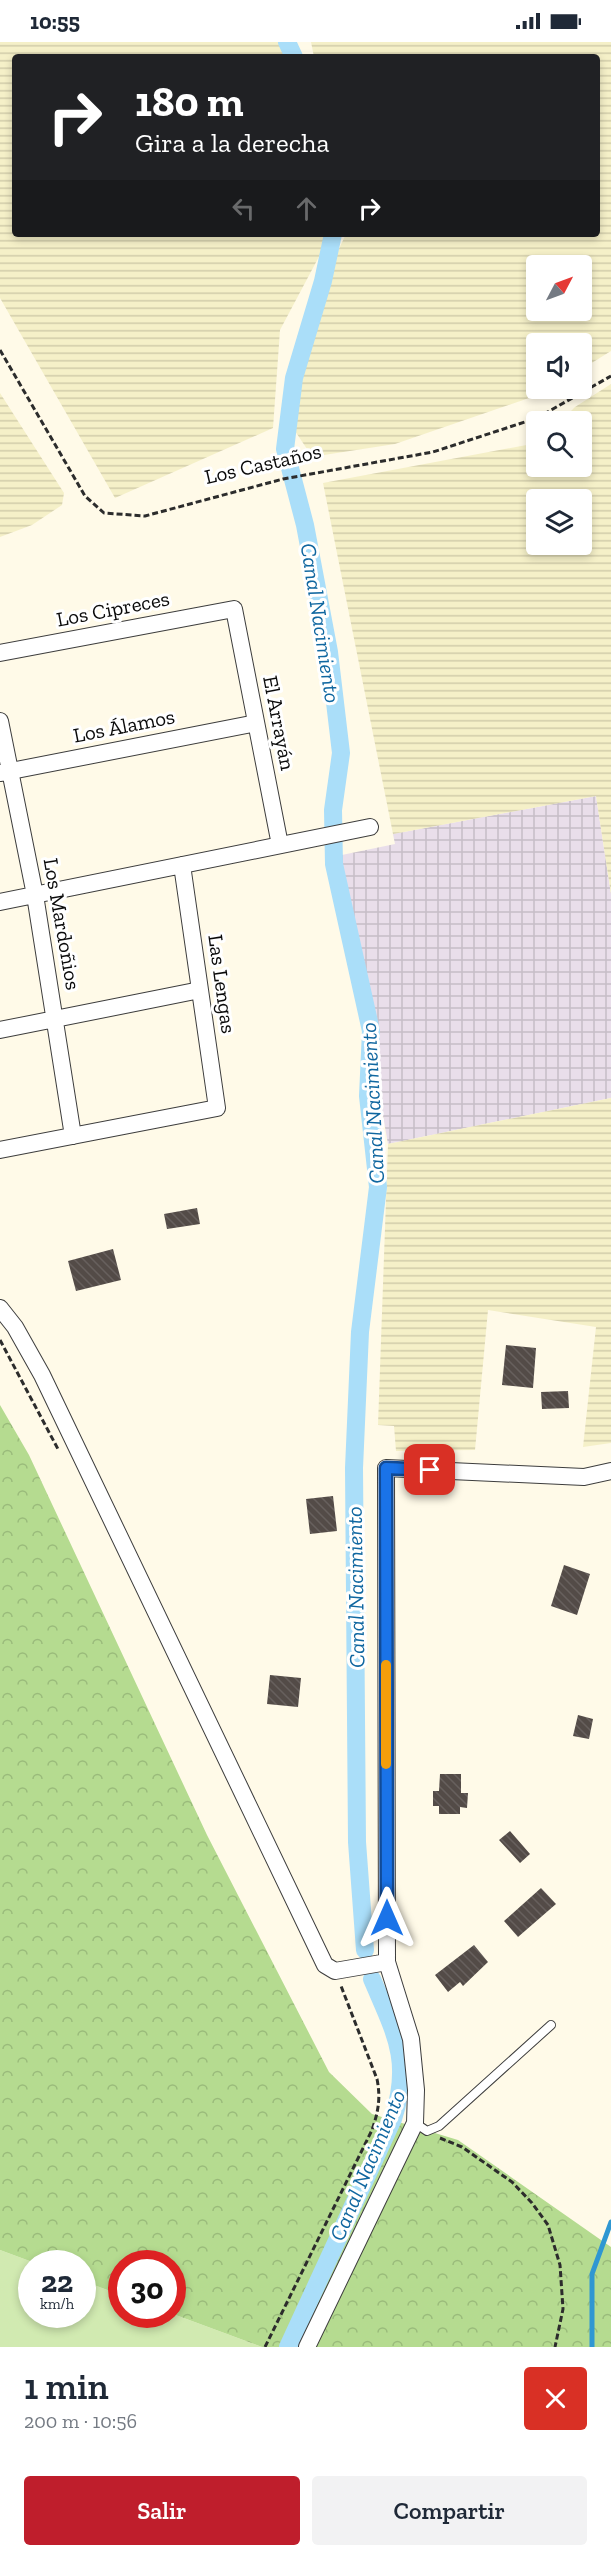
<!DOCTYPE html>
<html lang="es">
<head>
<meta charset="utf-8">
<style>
	body { margin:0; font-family:"Zilla Slab",serif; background:#f2f2f3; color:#1f2937; height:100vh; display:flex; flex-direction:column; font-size:22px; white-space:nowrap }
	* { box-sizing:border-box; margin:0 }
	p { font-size:20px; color:#747a83 }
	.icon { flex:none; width:33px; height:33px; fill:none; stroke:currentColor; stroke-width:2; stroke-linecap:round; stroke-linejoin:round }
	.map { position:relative; height:2305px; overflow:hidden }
	.sheet { display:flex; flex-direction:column; background:#fff; flex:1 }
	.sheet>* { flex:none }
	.banner { position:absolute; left:12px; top:12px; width:588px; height:183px; border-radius:6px; box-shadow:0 3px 9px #0003; background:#202124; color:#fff; overflow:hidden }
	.needle { width:39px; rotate:49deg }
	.buttons { position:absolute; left:526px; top:213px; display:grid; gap:12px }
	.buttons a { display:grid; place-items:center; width:66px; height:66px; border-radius:6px; background:#fff; box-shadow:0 3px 9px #0003; font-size:30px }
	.speed { position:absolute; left:18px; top:2208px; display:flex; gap:12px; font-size:30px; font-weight:700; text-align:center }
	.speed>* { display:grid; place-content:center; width:78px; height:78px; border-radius:50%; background:#fff; box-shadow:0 3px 9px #0003; line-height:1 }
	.speed small { font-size:15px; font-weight:400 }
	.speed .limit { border:9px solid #d22; background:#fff; color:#111 }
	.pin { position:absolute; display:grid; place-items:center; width:51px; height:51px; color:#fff; margin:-26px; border-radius:12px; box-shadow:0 3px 9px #0006 }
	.me { position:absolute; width:66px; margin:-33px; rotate:0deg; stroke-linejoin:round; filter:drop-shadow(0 0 4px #0008) }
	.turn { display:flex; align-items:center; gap:21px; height:126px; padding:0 24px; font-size:27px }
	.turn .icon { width:78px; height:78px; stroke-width:2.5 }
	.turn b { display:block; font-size:42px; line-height:51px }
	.lanes { display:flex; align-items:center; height:57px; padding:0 24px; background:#0003; justify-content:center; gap:30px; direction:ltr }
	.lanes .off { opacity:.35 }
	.round { display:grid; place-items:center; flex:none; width:63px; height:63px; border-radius:6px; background:#f2f2f3 }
	.headline { display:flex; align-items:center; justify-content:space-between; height:102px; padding:0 24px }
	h1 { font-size:36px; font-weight:600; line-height:45px }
	.cta { display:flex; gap:12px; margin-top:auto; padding:12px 24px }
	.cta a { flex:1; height:69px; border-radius:6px; background:#bf1e2c; color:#fff; font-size:24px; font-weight:600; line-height:69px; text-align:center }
	.cta a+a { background:#f2f2f3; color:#1f2937 }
	.status { display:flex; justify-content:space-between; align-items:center; height:42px; padding:0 30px; background:#fff; direction:ltr }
	.status svg { height:16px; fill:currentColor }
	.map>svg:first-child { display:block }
	.industrial { fill:url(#industrial-grid) }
	.farmland { fill:url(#farmland-rules); fill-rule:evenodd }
	.grass { fill:#d1eab1 }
	.forest { fill:url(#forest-crowns) }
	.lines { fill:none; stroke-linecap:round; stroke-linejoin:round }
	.stream { stroke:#2f97d2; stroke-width:5 }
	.canal { stroke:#aadef9; stroke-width:18 }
	.building { fill:url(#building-back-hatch) }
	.lane-casing { stroke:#3d3d3d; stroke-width:10 }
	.street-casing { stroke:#3d3d3d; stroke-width:18 }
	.path { stroke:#2c2c2c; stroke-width:3; stroke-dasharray:6 3; stroke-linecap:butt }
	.lane { stroke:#fff; stroke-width:8 }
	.street { stroke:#fff; stroke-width:16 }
	.route-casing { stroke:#114b97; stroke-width:15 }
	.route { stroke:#1a73e8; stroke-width:10 }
	.slow { stroke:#f59e0b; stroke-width:10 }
	.labels { text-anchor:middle; stroke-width:6; stroke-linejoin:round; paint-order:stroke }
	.street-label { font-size:21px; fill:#0a0a0a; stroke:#fff }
	.water-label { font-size:22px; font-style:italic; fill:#1067a0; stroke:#fff }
</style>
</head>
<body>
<div class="status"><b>10:55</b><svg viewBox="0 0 49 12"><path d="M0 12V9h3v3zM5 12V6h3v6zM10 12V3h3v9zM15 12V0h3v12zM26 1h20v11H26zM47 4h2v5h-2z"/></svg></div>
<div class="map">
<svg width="611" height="2305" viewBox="0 0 611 2305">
	<defs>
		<pattern id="industrial-grid" width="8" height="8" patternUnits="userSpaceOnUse" patternTransform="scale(1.5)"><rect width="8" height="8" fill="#e9deea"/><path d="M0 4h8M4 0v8" fill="none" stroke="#c6bdc7"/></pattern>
		<pattern id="farmland-rules" width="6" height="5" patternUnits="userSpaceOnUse" patternTransform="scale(1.5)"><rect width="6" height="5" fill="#f5f0c8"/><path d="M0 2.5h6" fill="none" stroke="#d1ccaa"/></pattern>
		<pattern id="forest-crowns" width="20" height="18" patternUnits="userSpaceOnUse" patternTransform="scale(1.5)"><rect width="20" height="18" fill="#b5db90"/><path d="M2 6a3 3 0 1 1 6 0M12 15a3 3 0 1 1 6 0" fill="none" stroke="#9abb7b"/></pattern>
		<pattern id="building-back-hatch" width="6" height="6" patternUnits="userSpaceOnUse" patternTransform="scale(1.5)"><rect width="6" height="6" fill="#534b47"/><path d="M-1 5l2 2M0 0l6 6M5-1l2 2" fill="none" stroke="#67605d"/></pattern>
	</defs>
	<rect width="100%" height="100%" fill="#fffae8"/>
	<path class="industrial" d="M 596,754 L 611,852 L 611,1056 L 388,1102 L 337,814 L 395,802 L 393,792 Z"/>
	<path class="farmland" d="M 0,0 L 280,0 L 288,15 L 15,15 L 15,192 L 331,192 L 280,288 L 273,386 L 115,456 L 0,256 Z
		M 311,0 L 611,0 L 611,309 L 582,327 L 582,302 L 537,302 L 537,346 L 548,347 L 532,355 L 395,402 L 324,413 L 309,410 L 295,389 L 297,360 L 297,295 L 346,192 L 597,192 L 597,15 L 314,15 ZM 537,224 L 582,224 L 582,268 L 537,268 Z
		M 611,342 L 611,852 L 596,754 L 393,792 L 323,441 L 537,401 L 537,424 L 582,424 L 582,380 L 561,379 L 575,365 ZM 537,458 L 582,458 L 582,502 L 537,502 Z
		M 0,351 L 64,451 L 62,463 L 32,483 L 0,495 Z
		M 611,1056 L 611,1401 L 583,1405 L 596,1285 L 488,1268 L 475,1408 L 396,1409 L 394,1384 L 378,1383 L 388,1102 Z"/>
	<path class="grass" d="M 0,2208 L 35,2221 L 32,2222 L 32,2272 L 82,2272 L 83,2239 L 121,2253 L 122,2272 L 173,2272 L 262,2305 L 0,2305 Z"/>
	<path class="forest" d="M 0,1363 L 29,1413 L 207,1793 L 329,2030 L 372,2072 L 458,2098 L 611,2205 L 611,2305 L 262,2305 L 173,2272 L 172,2222 L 122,2222 L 121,2253 L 83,2239 L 82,2222 L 35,2221 L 0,2208 Z"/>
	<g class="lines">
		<path class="stream" d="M 592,2305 L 592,2232 L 611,2180"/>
		<path class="canal" d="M 287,0 L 294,15
			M 333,192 L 323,239 L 294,336 L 285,407 L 305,483 L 329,610 L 341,711 L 333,768 L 334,822 L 371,989 L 368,1054 L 378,1145 L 360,1290 L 354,1426 L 357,1800 L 365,1908
			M 288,2305 L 393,2077 C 412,2018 395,1991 372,1937"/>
	</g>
	<path class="building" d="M 197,1166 L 200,1182 L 167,1187 L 164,1172 Z
		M 113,1207 L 121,1238 L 76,1249 L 68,1219 Z
		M 506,1303 L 536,1306 L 533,1346 L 502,1343 Z
		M 568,1349 L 569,1366 L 542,1367 L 541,1350 Z
		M 333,1454 L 337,1489 L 310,1492 L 306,1457 Z
		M 564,1523 L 590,1532 L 577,1573 L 551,1564 Z
		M 270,1633 L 301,1636 L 298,1665 L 267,1662 Z
		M 578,1673 L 593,1677 L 589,1697 L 573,1694 Z
		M 440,1732 L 461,1732 L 461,1751 L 468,1751 L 467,1766 L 460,1765 L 460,1772 L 439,1772 L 439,1764 L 433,1764 L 433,1749 L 439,1749 Z
		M 510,1789 L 530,1812 L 520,1821 L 499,1798 Z
		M 541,1846 L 556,1862 L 518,1895 L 504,1879 Z
		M 474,1903 L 488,1920 L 463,1944 L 460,1940 L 448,1950 L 435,1933 Z"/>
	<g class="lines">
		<g class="lane-casing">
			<path id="lane" d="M 415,2081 L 427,2089 L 439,2084 L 551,1983"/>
		</g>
		<g class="street-casing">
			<path id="street" d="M 0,611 L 234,567 L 280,803
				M 0,679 L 35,853 L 73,1094
				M 1,731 L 256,681
				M 0,860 L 370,785
				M 0,988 L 200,948
				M 0,1108 L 217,1066 L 182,823
				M 0,1266 L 15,1285 L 42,1333 L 325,1923 L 335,1929 L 387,1920
				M 307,2305 L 415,2081 L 416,2048 L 411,1997 L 387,1920 L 386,1426 L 584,1435 L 611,1429"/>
		</g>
		<path class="path" d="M 0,308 L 85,454 L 104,471 L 145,474 L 283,437 L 433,410 L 537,376 L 611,334
			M 0,1298 L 59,1409
			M 440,2096 L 462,2105 L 512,2140 L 532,2161 L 548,2183 L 560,2223 L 563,2267 L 555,2305
			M 265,2305 L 372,2088 C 378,2070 381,2057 377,2037 L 341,1944"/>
		<use href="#lane" class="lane"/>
		<use href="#street" class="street"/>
	</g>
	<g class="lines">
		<g class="route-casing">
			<path id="route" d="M 387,1876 L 386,1426 L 430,1428"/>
		</g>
		<use href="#route" class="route"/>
		<path class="slow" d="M 386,1623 L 386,1722"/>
	</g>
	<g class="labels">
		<g class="street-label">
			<text transform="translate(263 422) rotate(-13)" y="7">Los Castaños</text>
			<text transform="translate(113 567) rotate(-11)" y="7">Los Cipreces</text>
			<text transform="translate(279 681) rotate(79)" y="7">El Arrayán</text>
			<text transform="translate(124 684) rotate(-11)" y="7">Los Álamos</text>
			<text transform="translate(62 882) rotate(80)" y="7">Los Mardoñios</text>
			<text transform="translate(222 942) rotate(82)" y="7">Las Lengas</text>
		</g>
		<g class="water-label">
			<text transform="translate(321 581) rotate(81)" y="8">Canal Nacimiento</text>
			<text transform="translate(372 1061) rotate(-93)" y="8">Canal Nacimiento</text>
			<text transform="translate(355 1545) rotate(-91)" y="8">Canal Nacimiento</text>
			<text transform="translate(367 2123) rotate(-67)" y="8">Canal Nacimiento</text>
		</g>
	</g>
</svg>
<div class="buttons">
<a><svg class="needle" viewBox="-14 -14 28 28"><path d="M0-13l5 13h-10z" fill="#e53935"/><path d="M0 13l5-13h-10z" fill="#747a83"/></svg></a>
<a><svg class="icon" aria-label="sound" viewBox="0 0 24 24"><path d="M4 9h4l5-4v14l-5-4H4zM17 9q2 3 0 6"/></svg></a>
<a><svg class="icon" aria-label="search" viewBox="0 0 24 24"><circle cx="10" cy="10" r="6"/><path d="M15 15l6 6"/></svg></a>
<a><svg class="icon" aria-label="layers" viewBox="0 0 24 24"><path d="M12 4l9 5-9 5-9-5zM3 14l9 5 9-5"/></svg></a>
</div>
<div class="speed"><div>22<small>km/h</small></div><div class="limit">30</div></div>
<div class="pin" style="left:430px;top:1428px;background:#d93025"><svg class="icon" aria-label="arrive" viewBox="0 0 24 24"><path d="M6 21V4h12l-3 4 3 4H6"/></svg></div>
<svg class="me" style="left:387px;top:1876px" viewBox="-20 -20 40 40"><path d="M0-17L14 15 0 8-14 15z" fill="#1a73e8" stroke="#fff" stroke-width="4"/></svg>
<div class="banner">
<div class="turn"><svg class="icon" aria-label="right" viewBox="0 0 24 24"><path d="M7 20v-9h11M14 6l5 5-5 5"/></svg><div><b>180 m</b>Gira a la derecha</div></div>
<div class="lanes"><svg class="icon off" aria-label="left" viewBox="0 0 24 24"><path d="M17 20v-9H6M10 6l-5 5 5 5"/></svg><svg class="icon off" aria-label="ahead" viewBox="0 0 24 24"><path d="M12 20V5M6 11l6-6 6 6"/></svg><svg class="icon" aria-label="right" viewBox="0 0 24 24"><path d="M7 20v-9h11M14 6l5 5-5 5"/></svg></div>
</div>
</div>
<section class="sheet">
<div class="headline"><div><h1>1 min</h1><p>200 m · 10:56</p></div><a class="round" style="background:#d93025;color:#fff"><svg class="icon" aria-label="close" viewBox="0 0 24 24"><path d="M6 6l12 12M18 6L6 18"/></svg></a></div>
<div class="cta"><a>Salir</a><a>Compartir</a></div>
</section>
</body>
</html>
